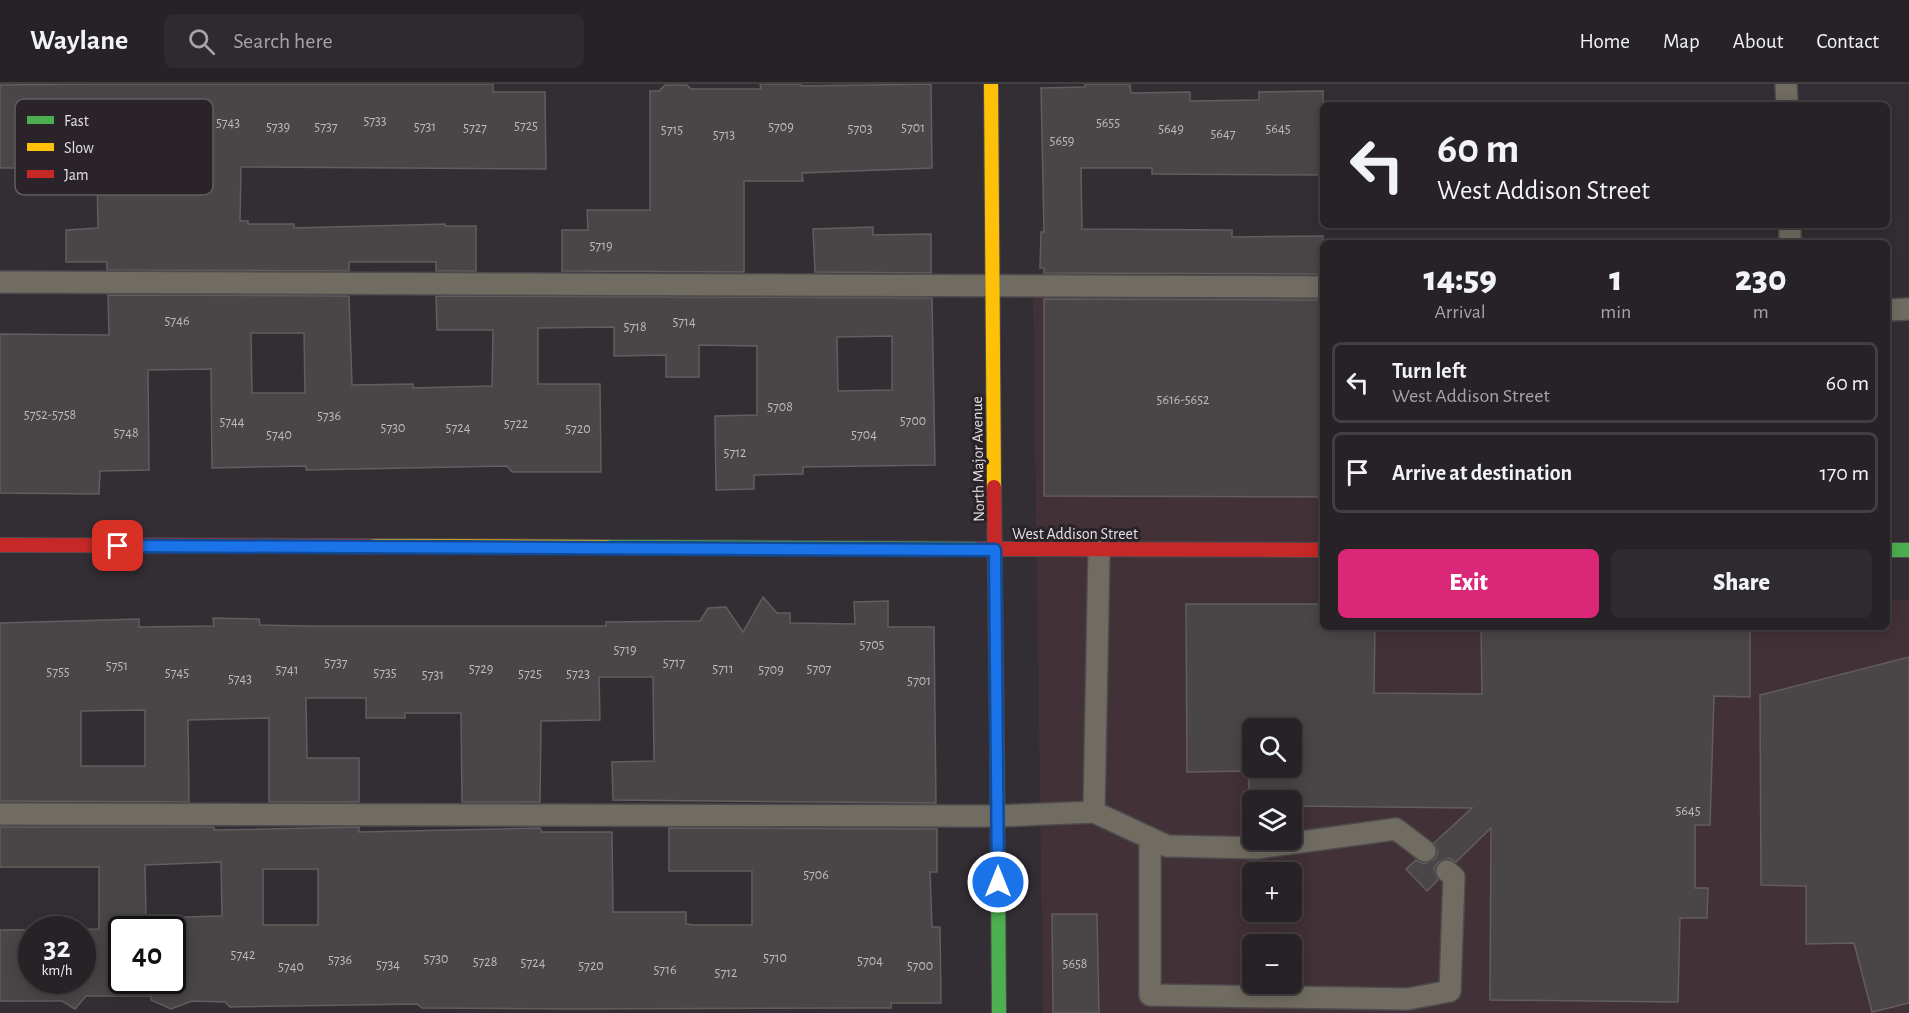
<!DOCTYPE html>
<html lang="en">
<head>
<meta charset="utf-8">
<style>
	body { margin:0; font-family:"Alegreya Sans",sans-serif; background:#2e2a2e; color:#f1f3f6; height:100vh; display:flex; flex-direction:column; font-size:22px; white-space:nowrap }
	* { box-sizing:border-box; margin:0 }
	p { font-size:20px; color:#a4a4a7 }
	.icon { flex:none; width:33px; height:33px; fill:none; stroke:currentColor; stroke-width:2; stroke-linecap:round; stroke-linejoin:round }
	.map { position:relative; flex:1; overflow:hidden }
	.details { position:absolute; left:1320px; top:156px; width:570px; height:390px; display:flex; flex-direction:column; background:#262226; border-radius:9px; box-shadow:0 3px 15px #0003,0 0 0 2px #423f43 }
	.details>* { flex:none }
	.guide { position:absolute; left:1320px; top:18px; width:570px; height:126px; border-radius:9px; box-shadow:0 3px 15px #0003,0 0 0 2px #423f43; background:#262226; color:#f1f3f6; overflow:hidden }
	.controls { position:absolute; left:1242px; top:634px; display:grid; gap:12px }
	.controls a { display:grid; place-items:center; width:60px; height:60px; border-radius:9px; background:#262226; box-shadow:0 3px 15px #0003,0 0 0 2px #423f43; font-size:30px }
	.speed { position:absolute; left:18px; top:832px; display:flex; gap:12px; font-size:30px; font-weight:700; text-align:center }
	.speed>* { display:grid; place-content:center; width:78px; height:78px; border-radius:50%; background:#262226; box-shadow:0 3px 15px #0003,0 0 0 2px #423f43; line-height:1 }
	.speed small { font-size:15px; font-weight:400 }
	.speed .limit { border:3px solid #111; border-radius:9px; background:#fff; color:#111 }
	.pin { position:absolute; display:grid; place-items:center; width:51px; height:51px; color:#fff; margin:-26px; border-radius:12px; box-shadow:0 3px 9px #0006 }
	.me { position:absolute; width:66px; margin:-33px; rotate:0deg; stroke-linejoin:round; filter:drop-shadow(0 0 4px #0008) }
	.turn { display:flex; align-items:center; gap:21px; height:126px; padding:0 18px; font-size:27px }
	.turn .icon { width:78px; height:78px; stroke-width:2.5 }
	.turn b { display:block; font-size:42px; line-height:51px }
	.eta { display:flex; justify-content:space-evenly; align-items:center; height:102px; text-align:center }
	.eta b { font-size:36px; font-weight:800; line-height:42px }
	.action { display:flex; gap:12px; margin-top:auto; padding:12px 18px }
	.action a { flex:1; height:69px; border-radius:9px; background:#db2777; color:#fff; font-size:24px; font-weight:800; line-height:69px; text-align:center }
	.action a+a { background:#2e2a2e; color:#f1f3f6 }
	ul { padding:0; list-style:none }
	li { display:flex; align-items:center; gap:18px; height:81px; margin:0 12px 9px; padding:0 6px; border:3px solid #423f43; border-radius:9px }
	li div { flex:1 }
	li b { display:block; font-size:22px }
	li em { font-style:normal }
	header { display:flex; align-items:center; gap:36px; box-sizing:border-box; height:84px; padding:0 30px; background:#262226; border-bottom:2px solid #423f43 }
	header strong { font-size:28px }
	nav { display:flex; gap:33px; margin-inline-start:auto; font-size:21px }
	.search { width:420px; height:54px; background:#2e2a2e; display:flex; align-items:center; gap:15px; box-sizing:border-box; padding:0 21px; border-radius:9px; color:#a4a4a7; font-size:22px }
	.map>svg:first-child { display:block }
	.medical { fill:#423137; fill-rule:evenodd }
	.building { fill:#4a4647; stroke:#625d5e; stroke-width:1.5; fill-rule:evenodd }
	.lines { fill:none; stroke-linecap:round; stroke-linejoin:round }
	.lane-casing { stroke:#4e4b4e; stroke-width:24 }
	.fast-casing { stroke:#4e4b4e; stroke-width:16 }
	.slow-casing { stroke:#4e4b4e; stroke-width:16 }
	.jam-casing { stroke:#4e4b4e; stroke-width:16 }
	.lane { stroke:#716c61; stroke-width:21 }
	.fast { stroke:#4caf50; stroke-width:14 }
	.slow { stroke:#ffc107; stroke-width:14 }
	.jam { stroke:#c62828; stroke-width:14 }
	.route-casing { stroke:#114b97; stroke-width:15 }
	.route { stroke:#1a73e8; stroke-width:10 }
	.labels { text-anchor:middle; stroke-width:6; stroke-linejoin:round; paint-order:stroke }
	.number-label { font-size:14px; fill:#bdb9bc }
	.street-label { font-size:16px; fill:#e3dfe3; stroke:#2a242a }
	.key { fill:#2a242a; stroke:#625c62; stroke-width:1.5 }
	.key-label { font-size:16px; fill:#e3dfe3 }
</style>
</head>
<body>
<header>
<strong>Waylane</strong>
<div class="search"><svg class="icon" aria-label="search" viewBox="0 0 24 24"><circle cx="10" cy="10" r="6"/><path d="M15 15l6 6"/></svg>Search here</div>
<nav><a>Home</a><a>Map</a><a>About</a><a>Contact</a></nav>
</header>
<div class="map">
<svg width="1909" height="929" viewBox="0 0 1909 929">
	<rect width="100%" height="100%" fill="#332e33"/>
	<path class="medical" d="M 1033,203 L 1323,204 L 1323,543 L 1887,543 L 1887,516 L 1909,516 L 1909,929 L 1043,929 ZM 1252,645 L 1292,645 L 1292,684 L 1252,684 ZM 1252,717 L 1292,717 L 1292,756 L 1252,756 ZM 1252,789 L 1292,789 L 1292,828 L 1252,828 ZM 1252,861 L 1292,861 L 1292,900 L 1252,900 Z"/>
	<path class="building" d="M 91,0 L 493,0 L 493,8 L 545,8 L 546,85 L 241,83 L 240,137 L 248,137 L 248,140 L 294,140 L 294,144 L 445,140 L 445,142 L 476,142 L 476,187 L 436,187 L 436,178 L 349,178 L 349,187 L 107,186 L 107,178 L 66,178 L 66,146 L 98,144 L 97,88 L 92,88 L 92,84 L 0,84 L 0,1 Z
		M 760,0 L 801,0 L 801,2 L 931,0 L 932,84 L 802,89 L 803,97 L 744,97 L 744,188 L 562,187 L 562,146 L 588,146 L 587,126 L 650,126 L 650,7 L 659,7 L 665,1 L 687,1 L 691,5 L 761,5 Z
		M 1085,0 L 1130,0 L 1131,9 L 1190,8 L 1190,17 L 1259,16 L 1259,8 L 1323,7 L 1323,91 L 1152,90 L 1152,84 L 1081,84 L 1082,145 L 1232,146 L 1232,153 L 1323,152 L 1323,190 L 1044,189 L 1044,184 L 1040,184 L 1041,148 L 1044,148 L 1041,4 L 1085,3 Z
		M 873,143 L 873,151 L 931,150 L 931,189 L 815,188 L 813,145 Z
		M 108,211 L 349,212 L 352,301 L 413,300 L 413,304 L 492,302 L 493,246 L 437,246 L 436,212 L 932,214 L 935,381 L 803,383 L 803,390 L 754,391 L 754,405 L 716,406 L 715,332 L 757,331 L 757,262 L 699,261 L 699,293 L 666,293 L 666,271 L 614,272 L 614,243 L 538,244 L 538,300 L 600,300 L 601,388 L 512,388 L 507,382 L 306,386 L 306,382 L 212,384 L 211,285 L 148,286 L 149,386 L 100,387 L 99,410 L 0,409 L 0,250 L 109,251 ZM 251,249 L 304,249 L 305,309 L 252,309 ZM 892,252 L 892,306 L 838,307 L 837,253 Z
		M 1044,215 L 1323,216 L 1323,413 L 1044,412 Z
		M 763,513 L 777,529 L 790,529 L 790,539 L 855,540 L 854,518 L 888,517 L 888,543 L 934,543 L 936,719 L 613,716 L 612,678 L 654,677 L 653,593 L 599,593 L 600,636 L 541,637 L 540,718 L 462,718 L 461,629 L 405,629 L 405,634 L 366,634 L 366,614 L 306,614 L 307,674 L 359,674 L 359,718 L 269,718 L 269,634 L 188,636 L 189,718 L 0,717 L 0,539 L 139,535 L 139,543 L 214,542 L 213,534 L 259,535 L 260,541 L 305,542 L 606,542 L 606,538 L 700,537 L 708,524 L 726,523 L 743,548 ZM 145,626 L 145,682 L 81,682 L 81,627 Z
		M 1186,520 L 1323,520 L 1323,543 L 1375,543 L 1374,609 L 1482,610 L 1481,544 L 1675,546 L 1675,543 L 1750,543 L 1750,613 L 1714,612 L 1710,741 L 1695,741 L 1695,804 L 1708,804 L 1707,834 L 1680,834 L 1678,918 L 1490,916 L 1491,744 L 1456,778 L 1449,774 L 1438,778 L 1434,785 L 1438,796 L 1427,807 L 1406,785 L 1416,776 L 1424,780 L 1435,775 L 1438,768 L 1434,759 L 1472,724 L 1292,722 L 1292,717 L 1252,717 L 1252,721 L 1249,721 L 1249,687 L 1187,688 ZM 1252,645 L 1292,645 L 1292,684 L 1252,684 Z
		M 1909,573 L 1909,919 L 1872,928 L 1854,859 L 1806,860 L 1806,802 L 1761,801 L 1760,611 Z
		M 0,743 L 214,743 L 214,746 L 359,743 L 359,748 L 540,744 L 542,748 L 612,748 L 613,828 L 686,828 L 686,840 L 695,841 L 752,841 L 752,787 L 669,787 L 669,744 L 937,745 L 937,788 L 930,788 L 932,843 L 940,843 L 941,919 L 891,919 L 891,924 L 859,924 L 569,925 L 422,924 L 417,920 L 230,923 L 225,918 L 192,917 L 171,925 L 151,916 L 151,912 L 86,912 L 75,925 L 62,917 L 0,917 L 0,846 L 99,845 L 99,783 L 0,783 ZM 221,778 L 222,832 L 146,834 L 145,781 ZM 263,785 L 318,785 L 318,841 L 263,841 ZM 32,846 L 82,846 L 82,897 L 32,897 ZM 122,846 L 172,846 L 172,897 L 122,897 Z
		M 1052,830 L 1097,830 L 1099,929 L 1053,929 Z"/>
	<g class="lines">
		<g class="lane-casing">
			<path id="lane" d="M 1786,0 L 1787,21
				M 1790,141 L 1790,159
				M 0,198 L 1323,203
				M 1887,226 L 1909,225
				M 1094,728 L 1167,762 L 1257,764 L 1396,745 L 1425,767
				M 0,730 L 997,732 L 1094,728 L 1099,466
				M 1150,754 L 1150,911 L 1408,915 L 1450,907 L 1454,793 L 1447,787"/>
		</g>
		<g class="fast-casing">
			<path id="fast" d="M 607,463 L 977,465
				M 1887,466 L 1909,466
				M 997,662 L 999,929"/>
		</g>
		<g class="slow-casing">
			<path id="slow" d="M 991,0 L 994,403
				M 370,462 L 607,463"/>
		</g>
		<g class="jam-casing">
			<path id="jam" d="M 994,403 L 997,662
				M 0,461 L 370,462
				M 977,465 L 1323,466"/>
		</g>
		<use href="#lane" class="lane"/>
		<use href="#fast" class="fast"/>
		<use href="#slow" class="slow"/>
		<use href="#jam" class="jam"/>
	</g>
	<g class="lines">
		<g class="route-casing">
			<path id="route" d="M 118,462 L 995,466 L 998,798"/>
		</g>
		<use href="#route" class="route"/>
	</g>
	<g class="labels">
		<g class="number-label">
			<text x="375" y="41">5733</text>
			<text x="228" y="43">5743</text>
			<text x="1108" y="43">5655</text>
			<text x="526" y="46">5725</text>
			<text x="278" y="47">5739</text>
			<text x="326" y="47">5737</text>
			<text x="425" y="47">5731</text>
			<text x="781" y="47">5709</text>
			<text x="475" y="48">5727</text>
			<text x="913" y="48">5701</text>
			<text x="860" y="49">5703</text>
			<text x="1171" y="49">5649</text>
			<text x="1278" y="49">5645</text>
			<text x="672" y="50">5715</text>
			<text x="1223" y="54">5647</text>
			<text x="724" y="55">5713</text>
			<text x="1062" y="61">5659</text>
			<text x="601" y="166">5719</text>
			<text x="177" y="241">5746</text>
			<text x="684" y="242">5714</text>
			<text x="635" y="247">5718</text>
			<text x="1183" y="320">5616-5652</text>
			<text x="780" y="327">5708</text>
			<text x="50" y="335">5752-5758</text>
			<text x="329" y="336">5736</text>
			<text x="913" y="341">5700</text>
			<text x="232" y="342">5744</text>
			<text x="516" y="344">5722</text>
			<text x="393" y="348">5730</text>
			<text x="458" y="348">5724</text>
			<text x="578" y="349">5720</text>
			<text x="126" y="353">5748</text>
			<text x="279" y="355">5740</text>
			<text x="864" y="355">5704</text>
			<text x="735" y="373">5712</text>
			<text x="872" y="565">5705</text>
			<text x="625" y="570">5719</text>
			<text x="336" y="583">5737</text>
			<text x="674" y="583">5717</text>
			<text x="117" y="586">5751</text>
			<text x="481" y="589">5729</text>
			<text x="723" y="589">5711</text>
			<text x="819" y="589">5707</text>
			<text x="287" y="590">5741</text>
			<text x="771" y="590">5709</text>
			<text x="58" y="592">5755</text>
			<text x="177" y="593">5745</text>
			<text x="385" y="593">5735</text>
			<text x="530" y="594">5725</text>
			<text x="578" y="594">5723</text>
			<text x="433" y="595">5731</text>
			<text x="240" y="599">5743</text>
			<text x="919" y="601">5701</text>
			<text x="1688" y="731">5645</text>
			<text x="816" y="795">5706</text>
			<text x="243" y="875">5742</text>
			<text x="775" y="878">5710</text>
			<text x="436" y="879">5730</text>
			<text x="340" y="880">5736</text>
			<text x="870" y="881">5704</text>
			<text x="485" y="882">5728</text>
			<text x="533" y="883">5724</text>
			<text x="1075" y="884">5658</text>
			<text x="388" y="885">5734</text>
			<text x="591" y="886">5720</text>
			<text x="920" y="886">5700</text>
			<text x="291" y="887">5740</text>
			<text x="665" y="890">5716</text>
			<text x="726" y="893">5712</text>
		</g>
		<g class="street-label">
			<text transform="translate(977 375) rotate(-91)" y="6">North Major Avenue</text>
			<text x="1075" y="455">West Addison Street</text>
		</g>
	</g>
	<rect x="15" y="15" width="198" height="96" rx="9" class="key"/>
	<rect x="27" y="32" width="27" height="8" fill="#4caf50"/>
	<rect x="27" y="59" width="27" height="8" fill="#ffc107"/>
	<rect x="27" y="86" width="27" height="8" fill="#c62828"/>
	<g class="key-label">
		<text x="64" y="42">Fast</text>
		<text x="64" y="69">Slow</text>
		<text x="64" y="96">Jam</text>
	</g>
</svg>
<div class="controls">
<a><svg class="icon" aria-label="search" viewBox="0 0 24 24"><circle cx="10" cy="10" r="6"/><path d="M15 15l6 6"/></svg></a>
<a><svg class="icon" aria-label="layers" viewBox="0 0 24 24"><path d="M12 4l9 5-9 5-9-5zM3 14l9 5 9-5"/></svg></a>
<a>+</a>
<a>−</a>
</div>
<div class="speed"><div>32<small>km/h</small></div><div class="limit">40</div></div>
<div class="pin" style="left:118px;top:462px;background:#d93025"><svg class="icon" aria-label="arrive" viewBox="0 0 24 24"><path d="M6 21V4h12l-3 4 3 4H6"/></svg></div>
<svg class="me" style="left:998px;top:798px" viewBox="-20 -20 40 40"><circle r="17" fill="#1a73e8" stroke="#fff" stroke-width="3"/><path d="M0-11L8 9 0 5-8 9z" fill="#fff"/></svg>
<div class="guide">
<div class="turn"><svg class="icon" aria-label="left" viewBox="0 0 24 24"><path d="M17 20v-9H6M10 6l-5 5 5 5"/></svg><div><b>60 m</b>West Addison Street</div></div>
</div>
<section class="details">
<div class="eta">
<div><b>14:59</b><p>Arrival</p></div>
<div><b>1</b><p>min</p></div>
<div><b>230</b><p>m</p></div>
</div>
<ul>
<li><svg class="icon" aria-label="left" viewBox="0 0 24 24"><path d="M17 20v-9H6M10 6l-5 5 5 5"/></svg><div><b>Turn left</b><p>West Addison Street</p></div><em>60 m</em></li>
<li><svg class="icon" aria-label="arrive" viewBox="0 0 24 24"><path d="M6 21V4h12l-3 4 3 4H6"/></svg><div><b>Arrive at destination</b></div><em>170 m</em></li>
</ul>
<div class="action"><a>Exit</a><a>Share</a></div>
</section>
</div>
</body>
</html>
